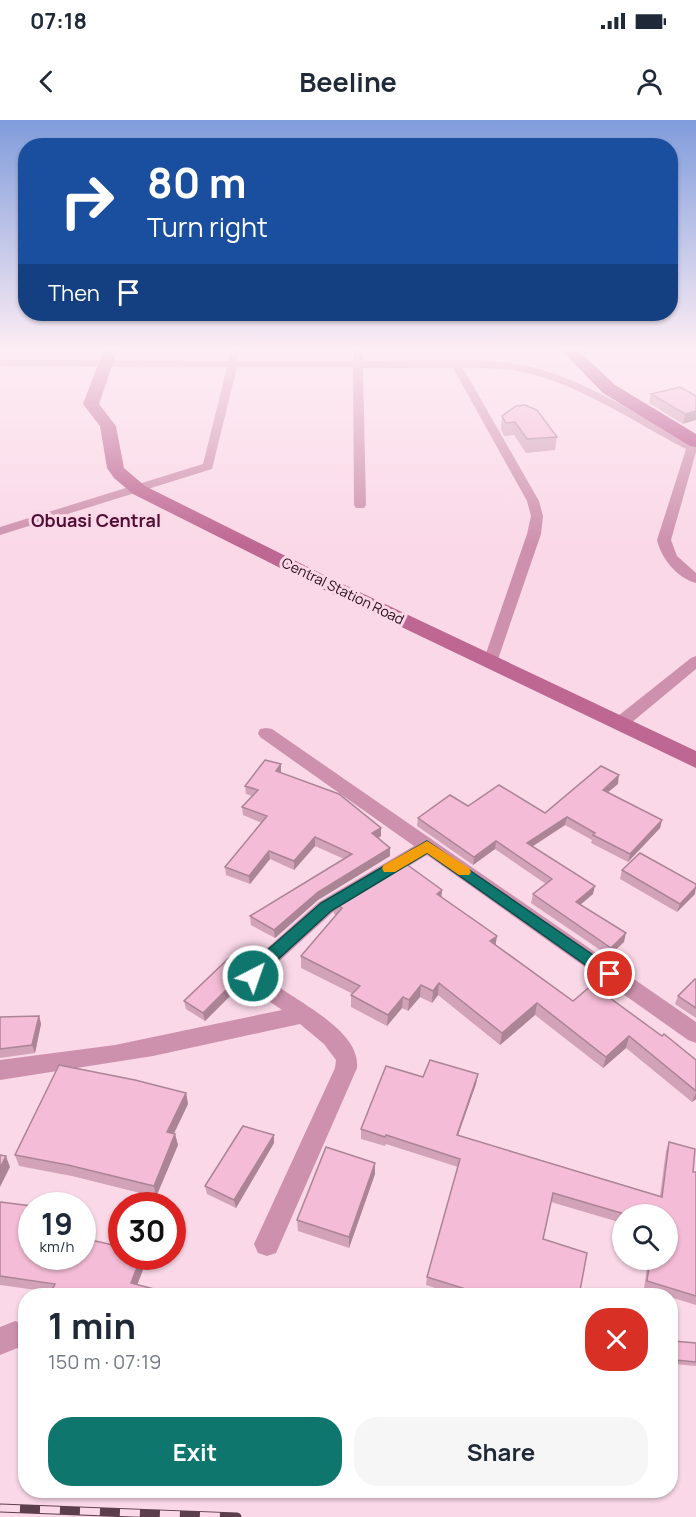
<!DOCTYPE html>
<html lang="en">
<head>
<meta charset="utf-8">
<style>
	body { margin:0; font-family:Manrope,sans-serif; background:#f6f6f7; color:#1f2937; height:100vh; display:flex; flex-direction:column; font-size:22px; white-space:nowrap }
	* { box-sizing:border-box; margin:0 }
	p { font-size:20px; color:#747a83 }
	.icon { flex:none; width:33px; height:33px; fill:none; stroke:currentColor; stroke-width:2; stroke-linecap:round; stroke-linejoin:round }
	.map { position:relative; flex:1; overflow:hidden }
	.sheet { position:absolute; left:18px; top:1168px; width:660px; height:210px; display:flex; flex-direction:column; background:#fff; border-radius:24px; box-shadow:0 2px 4px #0004 }
	.sheet>* { flex:none }
	.hud { position:absolute; left:18px; top:18px; width:660px; height:183px; border-radius:24px; box-shadow:0 2px 4px #0004; background:#1a4fa0; color:#fff; overflow:hidden }
	.controls { position:absolute; left:612px; top:1084px; display:grid; gap:12px }
	.controls a { display:grid; place-items:center; width:66px; height:66px; border-radius:50%; background:#fff; box-shadow:0 2px 4px #0004; font-size:30px }
	.speed { position:absolute; left:18px; top:1072px; display:flex; gap:12px; font-size:30px; font-weight:700; text-align:center }
	.speed>* { display:grid; place-content:center; width:78px; height:78px; border-radius:50%; background:#fff; box-shadow:0 2px 4px #0004; line-height:1 }
	.speed small { font-size:15px; font-weight:400 }
	.speed .limit { border:9px solid #d22; background:#fff; color:#111 }
	.pin { position:absolute; display:grid; place-items:center; width:51px; height:51px; color:#fff; margin:-26px; border:3px solid #fff; border-radius:50%; box-shadow:0 2px 6px #0007 }
	.me { position:absolute; width:66px; margin:-33px; rotate:41deg; stroke-linejoin:round; filter:drop-shadow(0 0 4px #0008) }
	.turn { display:flex; align-items:center; gap:21px; height:126px; padding:0 30px; font-size:27px }
	.turn .icon { width:78px; height:78px; stroke-width:2.5 }
	.turn b { display:block; font-size:42px; line-height:51px }
	.then { display:flex; align-items:center; height:57px; padding:0 30px; background:#0003; gap:12px; font-size:22px }
	.round { display:grid; place-items:center; flex:none; width:63px; height:63px; border-radius:24px; background:#f6f6f7 }
	.head { display:flex; align-items:center; justify-content:space-between; height:102px; padding:0 30px }
	h1 { font-size:36px; font-weight:700; line-height:45px }
	.button { display:flex; gap:12px; margin-top:auto; padding:12px 30px }
	.button a { flex:1; height:69px; border-radius:24px; background:#0f766e; color:#fff; font-size:24px; font-weight:700; line-height:69px; text-align:center }
	.button a+a { background:#f6f6f7; color:#1f2937 }
	.status { display:flex; justify-content:space-between; align-items:center; height:42px; padding:0 30px; background:#fff; direction:ltr }
	.status svg { height:16px; fill:currentColor }
	header { display:flex; justify-content:space-between; align-items:center; height:78px; padding:0 30px; background:#fff; font-size:27px; font-weight:700 }
	.map>svg:first-child { display:block }
	.lines { fill:none; stroke-linecap:round; stroke-linejoin:round }
	.street { fill:#cd91ad; fill-rule:evenodd }
	.secondary { fill:#be6792; fill-rule:evenodd }
	.primary { fill:#b1457f; fill-rule:evenodd }
	.rail-casing { stroke:#5c3e4d; stroke-width:9 }
	.rail { stroke:#fad8e7; stroke-width:7; stroke-dasharray:20; stroke-linecap:butt }
	.wall { fill:#d2a2b8 }
	.shaded-wall { fill:#ab8496 }
	.building { fill:#f4bcd6; stroke:#ab8496; stroke-width:1.5 }
	.route { fill:#0f766e; stroke:#0a4d48; stroke-width:1.5 }
	.slow { fill:#f59e0b }
	.labels { text-anchor:middle; stroke-width:6; stroke-linejoin:round; paint-order:stroke }
	.far-street-label { font-size:14px; fill:#240817; stroke:#fad8e7 }
	.far-district-label { font-size:18px; font-weight:bold; fill:#500e35; stroke:#fad8e7 }
</style>
</head>
<body>
<div class="status"><b>07:18</b><svg viewBox="0 0 49 12"><path d="M0 12V9h3v3zM5 12V6h3v6zM10 12V3h3v9zM15 12V0h3v12zM26 1h20v11H26zM47 4h2v5h-2z"/></svg></div>
<header><svg class="icon" aria-label="back" viewBox="0 0 24 24"><path d="M15 5l-7 7 7 7"/></svg>Beeline<svg class="icon" aria-label="person" viewBox="0 0 24 24"><circle cx="12" cy="8" r="4"/><path d="M4 21q1-7 8-7t8 7"/></svg></header>
<div class="map">
<svg width="696" height="1397" viewBox="0 0 696 1397">
	<rect width="100%" height="100%" fill="#fad8e7"/>
	<g class="lines">
		<path class="street" d="M 231,229 L 241,229 L 238,241 L 353,241 L 353,229 L 363,229 L 363,241 C 414,242 478,236 528,246 C 581,258 640,296 689,321 L 696,319 L 696,332 L 671,420 L 677,436 L 696,453 L 696,463 C 677,458 661,438 657,420 L 686,329 C 638,304 578,264 527,253 C 507,248 484,248 463,248 L 539,381 L 543,396 L 541,414 L 496,545 L 491,547 L 483,542 L 527,414 L 531,396 L 527,381 L 453,248 L 363,248 L 366,385 L 364,388 L 356,388 L 354,385 L 353,247 L 237,247 L 212,349 L 0,415 L 0,407 L 203,344 L 227,247 L 0,246 L 0,240 L 228,241 Z
			M 696,536 L 696,549 L 625,608 L 613,608 L 611,604 L 613,600 L 691,538 Z
			M 266,608 L 272,609 L 696,902 L 696,923 L 688,920 L 427,735 L 333,792 L 264,855 C 288,879 361,907 357,948 L 276,1133 L 267,1136 L 258,1133 L 254,1124 L 335,948 L 336,940 L 324,924 L 300,904 L 153,936 L 0,960 L 0,940 L 115,925 L 282,890 L 248,867 L 243,853 L 246,847 L 319,782 L 414,726 L 260,617 L 258,613 L 260,609 Z
			M 15,1201 L 25,1205 L 25,1225 L 0,1235 L 0,1207 Z"/>
		<path class="secondary" d="M 104,229 L 118,229 L 99,284 L 116,306 L 124,348 L 145,366 L 332,459 L 696,631 L 696,648 L 318,467 L 133,374 L 114,358 L 107,348 L 100,306 L 83,284 Z"/>
		<path class="primary" d="M 560,229 L 577,229 L 615,265 L 696,314 L 696,327 L 690,326 L 603,273 Z"/>
		<g class="rail-casing">
			<path id="rail" d="M 0,1388 L 237,1397"/>
		</g>
		<use href="#rail" class="rail"/>
	</g>
	<path class="wall" d="M 651,274 L 696,276 L 683,304 L 649,283 Z
		M 502,296 L 557,317 L 555,330 L 526,333 L 514,315 L 504,316 L 501,309 Z
		M 281,653 L 381,716 L 378,718 L 390,728 L 390,736 L 318,780 L 275,818 L 251,805 L 250,796 L 344,739 L 315,726 L 294,750 L 270,739 L 250,764 L 226,755 L 225,747 L 262,703 L 243,695 L 242,687 L 252,676 L 246,674 L 245,666 Z
		M 618,664 L 608,672 L 662,700 L 660,708 L 628,742 L 591,723 L 592,720 L 565,705 L 532,727 L 593,774 L 580,785 L 624,822 L 609,836 L 531,783 L 533,774 L 546,764 L 495,729 L 473,745 L 417,706 L 418,698 L 468,686 L 545,693 Z
		M 622,750 L 695,774 L 677,792 L 620,759 Z
		M 441,777 L 497,816 L 495,825 L 573,881 L 662,916 L 696,940 L 696,979 L 692,982 L 626,928 L 603,948 L 535,895 L 500,925 L 438,875 L 432,883 L 420,877 L 408,891 L 402,888 L 387,906 L 351,887 L 351,875 L 353,874 L 301,848 L 301,836 L 336,795 L 334,794 L 334,782 Z
		M 696,860 L 696,898 L 675,884 L 678,876 Z
		M 244,862 L 205,901 L 186,889 L 184,881 Z
		M 39,896 L 41,904 L 35,933 L 0,938 L 0,897 Z
		M 478,954 L 476,964 L 458,1015 L 660,1076 L 666,1031 L 669,1022 L 693,1052 L 696,1052 L 696,1185 L 670,1177 L 670,1176 L 666,1176 L 644,1169 L 648,1140 L 668,1140 L 668,1095 L 622,1095 L 622,1103 L 551,1082 L 543,1119 L 579,1176 L 460,1176 L 426,1165 L 427,1157 L 458,1047 L 386,1024 L 385,1026 L 361,1019 L 361,1009 L 423,957 Z
		M 186,973 L 188,984 L 174,1014 L 175,1014 L 178,1025 L 156,1077 L 72,1056 L 19,1046 L 15,1035 Z
		M 274,1023 L 236,1088 L 207,1074 L 205,1066 Z
		M 375,1054 L 349,1128 L 298,1111 L 297,1100 Z
		M 0,1082 L 32,1137 L 145,1137 L 146,1142 L 137,1165 L 173,1174 L 173,1176 L 53,1176 L 51,1172 L 0,1165 Z
		M 673,1221 L 696,1223 L 696,1246 L 673,1244 L 671,1225 Z"/>
	<path class="shaded-wall" d="M 696,291 L 696,300 L 683,304 L 685,294 Z
		M 281,644 L 281,653 L 276,659 L 276,651 Z
		M 619,655 L 618,664 L 601,678 L 603,670 Z
		M 567,697 L 565,705 L 525,731 L 527,723 Z
		M 662,700 L 660,708 L 628,742 L 630,734 Z
		M 381,708 L 381,716 L 372,722 L 372,713 Z
		M 315,717 L 315,726 L 294,750 L 294,741 Z
		M 496,721 L 495,729 L 473,745 L 474,737 Z
		M 390,728 L 390,736 L 318,780 L 275,818 L 274,810 L 318,772 Z
		M 269,731 L 270,739 L 250,764 L 249,756 Z
		M 595,766 L 593,774 L 574,790 L 576,782 Z
		M 696,767 L 695,774 L 677,792 L 680,784 Z
		M 442,770 L 441,782 L 437,774 Z
		M 626,813 L 624,822 L 609,836 L 611,828 Z
		M 497,816 L 495,828 L 490,821 Z
		M 243,853 L 244,862 L 205,901 L 203,893 Z
		M 439,863 L 438,875 L 432,883 L 433,871 Z
		M 421,865 L 420,877 L 408,891 L 409,880 Z
		M 403,877 L 402,888 L 387,906 L 388,895 Z
		M 537,883 L 535,895 L 500,925 L 502,913 Z
		M 39,896 L 41,904 L 35,933 L 32,925 Z
		M 629,916 L 626,928 L 603,948 L 606,937 Z
		M 478,954 L 476,964 L 455,1024 L 457,1015 Z
		M 186,973 L 188,984 L 169,1023 L 167,1012 Z
		M 696,973 L 696,979 L 692,982 Z
		M 175,1014 L 178,1025 L 156,1077 L 154,1066 Z
		M 274,1015 L 274,1023 L 236,1088 L 234,1080 Z
		M 6,1036 L 10,1047 L 0,1067 L 0,1048 Z
		M 375,1043 L 375,1054 L 349,1128 L 349,1117 Z
		M 141,1137 L 145,1137 L 146,1142 L 134,1173 L 131,1163 Z"/>
	<path class="building" d="M 680,267 L 696,276 L 696,291 L 685,294 L 651,274 Z
		M 525,285 L 537,290 L 557,317 L 527,319 L 515,302 L 506,303 L 502,296 L 516,286 Z
		M 265,640 L 281,644 L 276,651 L 339,674 L 381,708 L 372,713 L 390,728 L 318,772 L 274,810 L 250,796 L 352,734 L 315,717 L 294,741 L 269,731 L 249,756 L 225,747 L 267,696 L 242,687 L 258,670 L 245,666 Z
		M 601,646 L 619,655 L 603,670 L 662,700 L 630,734 L 593,715 L 595,713 L 567,697 L 527,723 L 595,766 L 576,782 L 626,813 L 611,828 L 533,774 L 552,759 L 496,721 L 474,737 L 418,698 L 450,675 L 468,686 L 499,665 L 545,693 Z
		M 640,733 L 696,764 L 696,767 L 680,784 L 622,750 Z
		M 402,741 L 442,770 L 437,774 L 497,816 L 490,821 L 573,881 L 592,865 L 662,916 L 664,914 L 696,940 L 696,971 L 629,916 L 606,937 L 537,883 L 502,913 L 439,863 L 433,871 L 421,865 L 409,880 L 403,877 L 388,895 L 351,875 L 360,866 L 301,836 L 342,788 L 334,782 Z
		M 229,838 L 240,845 L 243,853 L 203,893 L 184,881 Z
		M 695,859 L 696,860 L 696,888 L 678,876 Z
		M 39,896 L 32,925 L 0,929 L 0,897 Z
		M 430,940 L 478,954 L 457,1015 L 662,1077 L 669,1022 L 695,1029 L 693,1052 L 696,1052 L 696,1176 L 647,1161 L 650,1140 L 668,1140 L 668,1095 L 628,1095 L 553,1073 L 543,1119 L 587,1133 L 579,1176 L 553,1176 L 532,1170 L 531,1176 L 488,1176 L 427,1157 L 460,1039 L 386,1015 L 385,1017 L 361,1009 L 386,946 L 423,957 Z
		M 59,945 L 135,960 L 186,973 L 167,1012 L 175,1014 L 154,1066 L 68,1045 L 15,1035 Z
		M 243,1006 L 274,1015 L 234,1080 L 205,1066 Z
		M 326,1027 L 375,1043 L 349,1117 L 297,1100 Z
		M 0,1035 L 6,1036 L 0,1048 Z
		M 0,1082 L 32,1086 L 32,1137 L 82,1137 L 82,1118 L 122,1127 L 122,1137 L 141,1137 L 131,1163 L 173,1174 L 172,1176 L 55,1176 L 56,1173 L 51,1172 L 55,1164 L 0,1156 Z
		M 673,1221 L 696,1223 L 696,1242 L 675,1240 Z"/>
	<linearGradient id="sky" x2="0" y2="1"><stop stop-color="#809cdb"/><stop offset="0.54" stop-color="#fdedf4"/><stop offset="1" stop-color="#fdedf4" stop-opacity="0"/></linearGradient>
	<rect width="696" height="425" fill="url(#sky)"/>
	<path class="route" d="M 427,721 L 615,850 L 617,854 L 615,858 L 610,860 L 604,858 L 427,733 L 331,791 L 262,854 L 259,861 L 253,863 L 247,861 L 245,856 L 249,846 L 321,783 Z"/>
	<path class="slow" d="M 427,721 L 469,748 L 471,752 L 469,755 L 459,755 L 427,733 L 395,752 L 384,752 L 382,748 L 384,745 Z"/>
	<g class="labels">
		<g class="far-street-label">
			<text transform="translate(343 471) rotate(26)" y="5">Central Station Road</text>
		</g>
		<g class="far-district-label">
			<text x="96" y="407">Obuasi Central</text>
		</g>
	</g>
</svg>
<div class="controls">
<a><svg class="icon" aria-label="search" viewBox="0 0 24 24"><circle cx="10" cy="10" r="6"/><path d="M15 15l6 6"/></svg></a>
</div>
<div class="speed"><div>19<small>km/h</small></div><div class="limit">30</div></div>
<div class="pin" style="left:610px;top:854px;background:#d93025"><svg class="icon" aria-label="arrive" viewBox="0 0 24 24"><path d="M6 21V4h12l-3 4 3 4H6"/></svg></div>
<svg class="me" style="left:253px;top:856px" viewBox="-20 -20 40 40"><circle r="17" fill="#0f766e" stroke="#fff" stroke-width="3"/><path d="M0-11L8 9 0 5-8 9z" fill="#fff"/></svg>
<div class="hud">
<div class="turn"><svg class="icon" aria-label="right" viewBox="0 0 24 24"><path d="M7 20v-9h11M14 6l5 5-5 5"/></svg><div><b>80 m</b>Turn right</div></div>
<div class="then">Then<svg class="icon" aria-label="arrive" viewBox="0 0 24 24"><path d="M6 21V4h12l-3 4 3 4H6"/></svg></div>
</div>
<section class="sheet">
<div class="head"><div><h1>1 min</h1><p>150 m · 07:19</p></div><a class="round" style="background:#d93025;color:#fff"><svg class="icon" aria-label="close" viewBox="0 0 24 24"><path d="M6 6l12 12M18 6L6 18"/></svg></a></div>
<div class="button"><a>Exit</a><a>Share</a></div>
</section>
</div>
</body>
</html>
